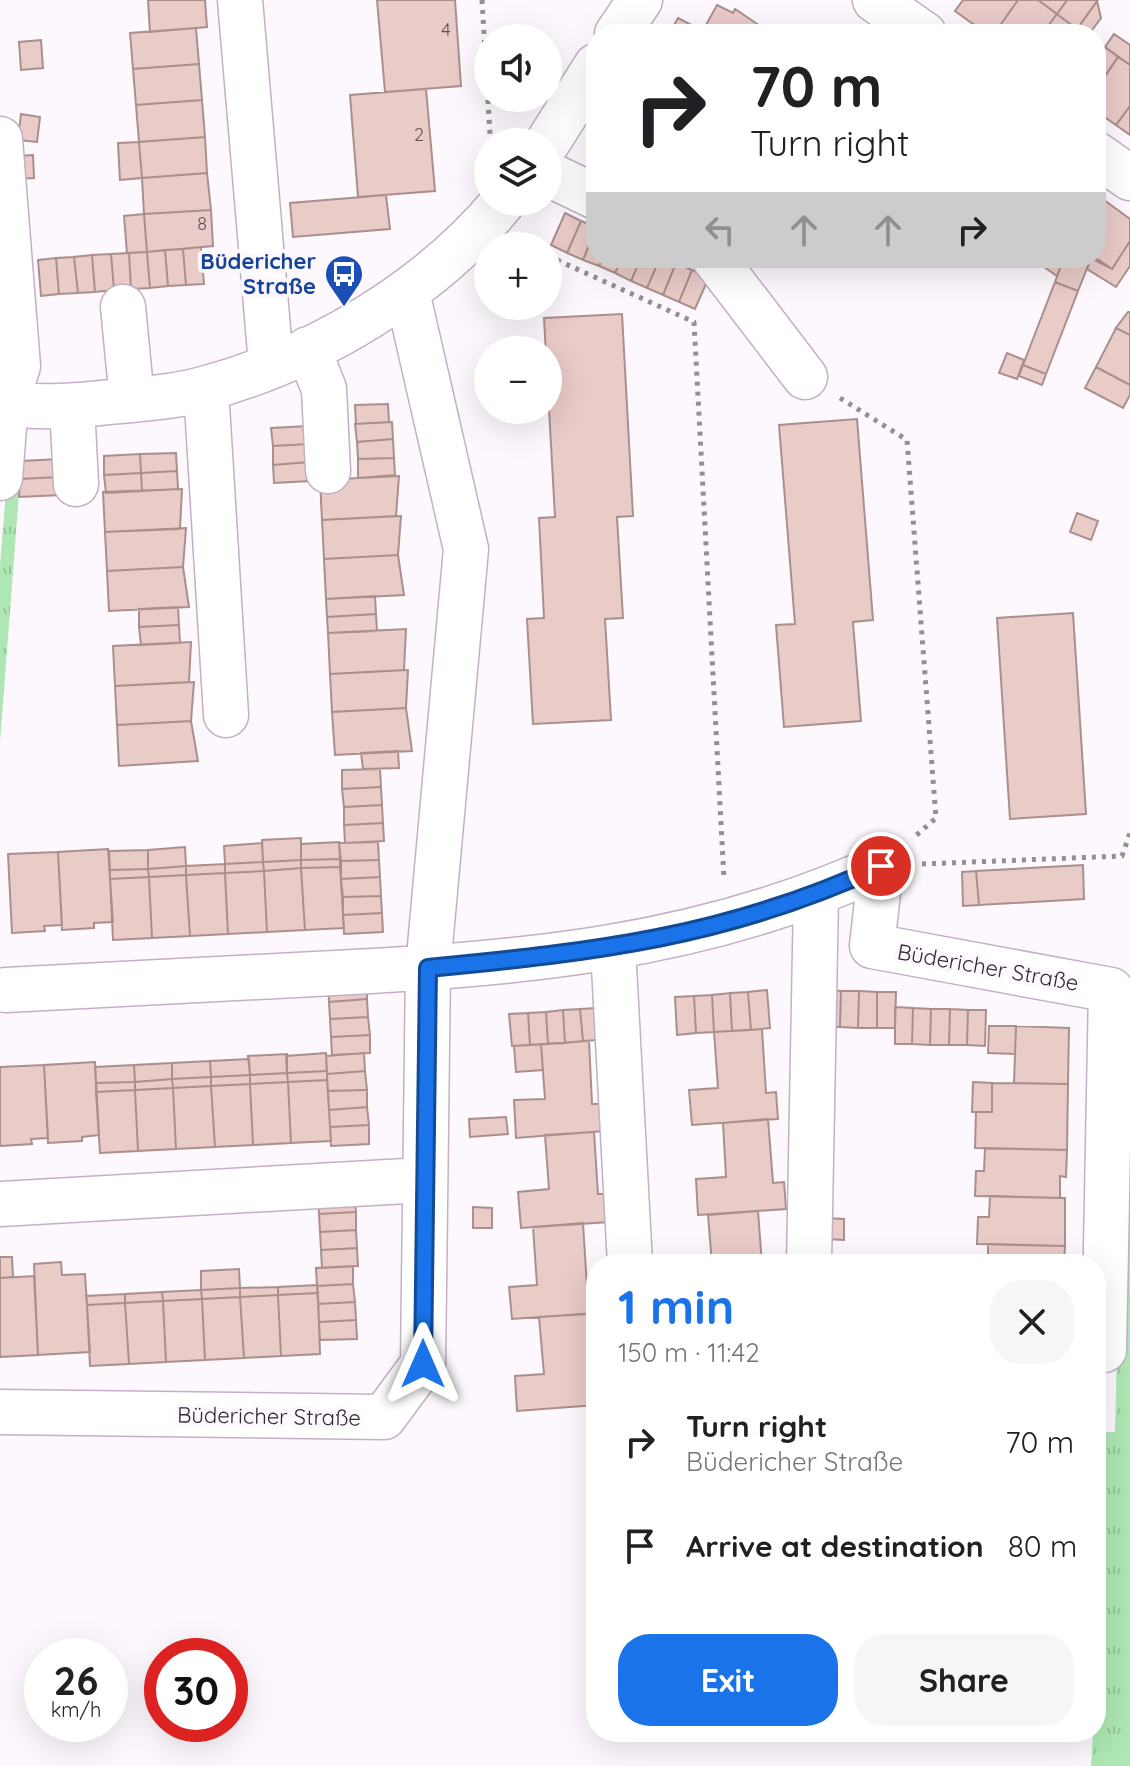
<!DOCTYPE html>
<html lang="en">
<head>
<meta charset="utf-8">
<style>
	body { margin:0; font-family:Quicksand,sans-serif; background:#f6f6f6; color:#202124; height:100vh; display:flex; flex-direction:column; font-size:30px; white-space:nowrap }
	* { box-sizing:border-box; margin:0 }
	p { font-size:26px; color:#757577 }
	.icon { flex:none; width:44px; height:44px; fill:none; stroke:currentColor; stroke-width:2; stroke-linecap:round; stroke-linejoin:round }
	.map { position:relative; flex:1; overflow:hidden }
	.panel { position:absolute; left:586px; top:1254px; width:520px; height:488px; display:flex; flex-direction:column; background:#fff; border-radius:32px; box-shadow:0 8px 32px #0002 }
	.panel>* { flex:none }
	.hud { position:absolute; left:586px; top:24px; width:520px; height:244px; border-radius:32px; box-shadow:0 8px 32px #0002; background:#fff; color:#202124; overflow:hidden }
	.tools { position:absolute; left:474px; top:24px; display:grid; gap:16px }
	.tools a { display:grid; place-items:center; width:88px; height:88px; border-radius:50%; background:#fff; box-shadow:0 8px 32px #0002; font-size:40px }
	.speed { position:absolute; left:24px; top:1638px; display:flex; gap:16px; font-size:40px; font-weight:700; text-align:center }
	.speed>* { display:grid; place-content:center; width:104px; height:104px; border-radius:50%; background:#fff; box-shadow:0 8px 32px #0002; line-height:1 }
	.speed small { font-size:20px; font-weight:400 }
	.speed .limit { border:12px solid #d22; background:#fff; color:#111 }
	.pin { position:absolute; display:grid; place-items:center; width:68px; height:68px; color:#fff; margin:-34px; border:4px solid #fff; border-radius:50%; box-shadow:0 2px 8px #0007 }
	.me { position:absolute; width:88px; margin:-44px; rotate:0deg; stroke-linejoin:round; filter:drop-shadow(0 0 6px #0008) }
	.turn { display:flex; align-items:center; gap:28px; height:168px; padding:0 32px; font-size:36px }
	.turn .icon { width:104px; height:104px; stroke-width:2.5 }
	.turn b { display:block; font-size:56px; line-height:68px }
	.lanes { display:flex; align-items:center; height:76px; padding:0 32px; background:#0003; justify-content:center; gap:40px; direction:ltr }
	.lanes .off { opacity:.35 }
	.round { display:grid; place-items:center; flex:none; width:84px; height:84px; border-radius:32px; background:#f6f6f6 }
	.summary { display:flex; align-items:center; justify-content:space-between; height:136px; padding:0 32px }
	h1 { font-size:48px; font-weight:800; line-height:60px; color:#1a73e8 }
	.cta { display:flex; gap:16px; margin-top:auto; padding:16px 32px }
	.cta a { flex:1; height:92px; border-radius:32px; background:#1a73e8; color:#fff; font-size:32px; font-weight:800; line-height:92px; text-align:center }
	.cta a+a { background:#f6f6f6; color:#202124 }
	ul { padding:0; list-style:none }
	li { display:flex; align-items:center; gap:24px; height:104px; padding:0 32px }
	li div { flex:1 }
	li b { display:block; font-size:30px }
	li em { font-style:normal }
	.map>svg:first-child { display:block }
	.grass { fill:url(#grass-tufts) }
	.building { fill:#e9cbc8; stroke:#ab8f8c; stroke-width:2 }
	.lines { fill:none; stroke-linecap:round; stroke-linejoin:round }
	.minor-casing { stroke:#c3b0c5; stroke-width:47 }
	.path { stroke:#948f95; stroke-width:5; stroke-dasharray:4 6; stroke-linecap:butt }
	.minor { stroke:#fff; stroke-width:44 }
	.route-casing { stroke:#114b97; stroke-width:20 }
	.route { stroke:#1a73e8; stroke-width:14 }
	.labels { text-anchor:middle; stroke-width:8; stroke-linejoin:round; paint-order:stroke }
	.number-label { font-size:18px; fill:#5f5258 }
	.transit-label { font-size:22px; font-weight:bold; fill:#164399; stroke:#fcf8fd; text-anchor:end }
	.street-label { font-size:22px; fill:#312a32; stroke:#fcf8fd }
</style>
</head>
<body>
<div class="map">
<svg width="1130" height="1766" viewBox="0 0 1130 1766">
	<defs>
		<pattern id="grass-tufts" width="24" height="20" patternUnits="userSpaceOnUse" patternTransform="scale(2)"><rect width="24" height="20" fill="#aee7b3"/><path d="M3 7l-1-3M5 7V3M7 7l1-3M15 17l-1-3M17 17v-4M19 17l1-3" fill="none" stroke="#96c69a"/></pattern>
	</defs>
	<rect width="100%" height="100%" fill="#fcf8fd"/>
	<path class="grass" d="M 9,453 L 22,454 L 0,742 L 0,565 Z
		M 1130,1031 L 1130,1766 L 1091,1766 L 1093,1732 L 1096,1732 L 1096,1432 L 1115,1432 L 1121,1183 Z"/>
	<path class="building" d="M 148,0 L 205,0 L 207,27 L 150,32 Z
		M 377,0 L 455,0 L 461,86 L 385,92 Z
		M 963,0 L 1018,0 L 994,34 L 987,34 L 955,11 Z
		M 1018,0 L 1038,0 L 1057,14 L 1042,34 L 994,34 Z
		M 1038,0 L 1067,0 L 1057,14 Z
		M 1067,0 L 1098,0 L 1077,29 L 1057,14 Z
		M 1097,1 L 1101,18 L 1089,34 L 1085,34 L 1077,29 Z
		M 717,5 L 733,13 L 735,9 L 772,34 L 701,34 Z
		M 1057,14 L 1077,29 L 1085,34 L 1042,34 Z
		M 678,18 L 703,31 L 701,34 L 669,34 Z
		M 196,28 L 199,64 L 133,69 L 130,33 Z
		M 1114,34 L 1130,45 L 1130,65 L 1105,47 Z
		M 41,40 L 43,68 L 21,70 L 19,42 Z
		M 1105,47 L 1118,57 L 1098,87 L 1096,60 Z
		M 1118,57 L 1130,65 L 1130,106 L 1116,125 L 1096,111 L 1096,89 Z
		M 199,64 L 202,100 L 136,105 L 133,69 Z
		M 426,89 L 435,191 L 358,197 L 350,95 Z
		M 202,100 L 205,137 L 139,142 L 136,105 Z
		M 1130,106 L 1130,135 L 1116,125 Z
		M 21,114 L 40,117 L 37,142 L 18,140 Z
		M 205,137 L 207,173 L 142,178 L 139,142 Z
		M 139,142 L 142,178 L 120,180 L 118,143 Z
		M 33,155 L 34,178 L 19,179 L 17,156 Z
		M 207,173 L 211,210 L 144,214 L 142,178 Z
		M 386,195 L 390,229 L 293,237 L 290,203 Z
		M 1100,197 L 1130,219 L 1130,241 L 1112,269 L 1096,258 L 1096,203 Z
		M 211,210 L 213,246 L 147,252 L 144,214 Z
		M 565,213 L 581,221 L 567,253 L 551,245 Z
		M 144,214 L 147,252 L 127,253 L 124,216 Z
		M 581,221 L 596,227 L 583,260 L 567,253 Z
		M 596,229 L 596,258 L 603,258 L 599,266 L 583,260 Z
		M 1130,241 L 1130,266 L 1116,287 L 1087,269 L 1091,258 L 1112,269 Z
		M 201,247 L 204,284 L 186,285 L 183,249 Z
		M 183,249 L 186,285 L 168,286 L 165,250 Z
		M 165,250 L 168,286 L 150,288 L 147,252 Z
		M 147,252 L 150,288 L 131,289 L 129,253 Z
		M 129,253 L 131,289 L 114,290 L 111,254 Z
		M 111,254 L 114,290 L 95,292 L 92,255 Z
		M 92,255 L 95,292 L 78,293 L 74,257 Z
		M 74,257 L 78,293 L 59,294 L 56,258 Z
		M 56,258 L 59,294 L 41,296 L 38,260 Z
		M 603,258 L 622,258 L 615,273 L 599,266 Z
		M 622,258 L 641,258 L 631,281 L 615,273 Z
		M 641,258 L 660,258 L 647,288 L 631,281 Z
		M 660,258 L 676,263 L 663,295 L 647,288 Z
		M 1031,258 L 1064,258 L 1057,276 Z
		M 1064,258 L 1091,258 L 1078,291 L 1055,282 Z
		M 676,263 L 692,270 L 679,302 L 663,295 Z
		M 692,270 L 709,277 L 695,309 L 679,302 Z
		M 1055,282 L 1078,291 L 1046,374 L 1023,365 Z
		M 1128,312 L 1130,312 L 1130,335 L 1116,328 Z
		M 622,314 L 633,516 L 617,517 L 623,618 L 605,619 L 611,720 L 533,724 L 527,619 L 544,618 L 539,518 L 555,517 L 544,318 Z
		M 1116,328 L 1130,335 L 1130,385 L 1096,367 Z
		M 1007,353 L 1024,360 L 1017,379 L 999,373 Z
		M 1023,365 L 1046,374 L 1042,385 L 1019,376 Z
		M 1096,367 L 1130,385 L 1130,395 L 1123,408 L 1085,388 Z
		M 388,404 L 389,422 L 356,424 L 355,405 Z
		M 857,419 L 873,620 L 853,622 L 861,721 L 784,727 L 776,625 L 795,624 L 779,425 Z
		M 392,422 L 393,439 L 357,442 L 355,424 Z
		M 308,426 L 309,444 L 273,446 L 271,428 Z
		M 393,439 L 394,458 L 358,459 L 357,442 Z
		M 309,444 L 309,462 L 273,465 L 273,446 Z
		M 176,453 L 177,471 L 141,473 L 140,454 Z
		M 140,454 L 141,473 L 104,475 L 104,456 Z
		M 394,458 L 395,475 L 358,478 L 358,459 Z
		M 58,459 L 59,477 L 20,479 L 22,461 Z
		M 309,462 L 311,481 L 274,483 L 273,465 Z
		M 177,471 L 178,489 L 142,491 L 141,473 Z
		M 141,473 L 142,491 L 106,493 L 104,475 Z
		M 399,476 L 396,516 L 322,520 L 320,480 Z
		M 59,477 L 61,495 L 19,497 L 20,479 Z
		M 182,489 L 180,529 L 105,532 L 103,492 Z
		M 1077,513 L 1098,521 L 1091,540 L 1070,532 Z
		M 401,516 L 398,555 L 324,559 L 322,520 Z
		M 186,528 L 183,567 L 107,571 L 105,532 Z
		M 398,555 L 404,595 L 326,599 L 324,559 Z
		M 183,567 L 189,607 L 109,611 L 107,571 Z
		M 375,596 L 376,614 L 327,617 L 326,599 Z
		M 178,607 L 179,625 L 139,627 L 139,609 Z
		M 1073,613 L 1086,814 L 1010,819 L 997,618 Z
		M 376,614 L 377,631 L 328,633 L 327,617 Z
		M 179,625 L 180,643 L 141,645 L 139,627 Z
		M 406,629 L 404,670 L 330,674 L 328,633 Z
		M 191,642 L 189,682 L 115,686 L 113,646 Z
		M 408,670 L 406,708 L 332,712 L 330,674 Z
		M 194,682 L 191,721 L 117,725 L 115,686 Z
		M 406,708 L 412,751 L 335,755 L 332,712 Z
		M 191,721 L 198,761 L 119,766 L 117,725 Z
		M 398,751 L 399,768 L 363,769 L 361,753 Z
		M 380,769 L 381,787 L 342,789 L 342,770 Z
		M 381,787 L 382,805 L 344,807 L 342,789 Z
		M 382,805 L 383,823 L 344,825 L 344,807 Z
		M 383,823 L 384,841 L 345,843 L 344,825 Z
		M 301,838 L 301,860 L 263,862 L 262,840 Z
		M 339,842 L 340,859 L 301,860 L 301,844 Z
		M 378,842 L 379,860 L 341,861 L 339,843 Z
		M 262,843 L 263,862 L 225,864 L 224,846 Z
		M 185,847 L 186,866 L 148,869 L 148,850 Z
		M 108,849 L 113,922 L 94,923 L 94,928 L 62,930 L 58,852 Z
		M 148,850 L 148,869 L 110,870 L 109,851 Z
		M 58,852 L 62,925 L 44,926 L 45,931 L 12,933 L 8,854 Z
		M 340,859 L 340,867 L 301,868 L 301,860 Z
		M 301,860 L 301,868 L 264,871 L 263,862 Z
		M 379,860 L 380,877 L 341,879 L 341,861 Z
		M 263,862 L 264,871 L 225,873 L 225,864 Z
		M 225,864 L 225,873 L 186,875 L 186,866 Z
		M 1083,865 L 1084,899 L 979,905 L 976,871 Z
		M 186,866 L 186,875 L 149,877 L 148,869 Z
		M 340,867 L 344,928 L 305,930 L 301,868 Z
		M 301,868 L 305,930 L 267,932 L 264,871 Z
		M 148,869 L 149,877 L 110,879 L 110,870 Z
		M 264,871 L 267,932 L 228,934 L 225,873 Z
		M 976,871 L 979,905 L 963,906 L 962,872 Z
		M 225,873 L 228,934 L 190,936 L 186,875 Z
		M 186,875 L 190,936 L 152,938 L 149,877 Z
		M 149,877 L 152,938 L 113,940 L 110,879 Z
		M 380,877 L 381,896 L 343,897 L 341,879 Z
		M 381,896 L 382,913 L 343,915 L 343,897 Z
		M 382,913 L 383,932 L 344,934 L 343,915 Z
		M 367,981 L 367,999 L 329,1002 L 328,983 Z
		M 767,990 L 770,1028 L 751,1030 L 748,992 Z
		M 823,990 L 841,991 L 840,1027 L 823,1027 Z
		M 841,991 L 859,991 L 858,1028 L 840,1027 Z
		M 859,991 L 877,992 L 877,1028 L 858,1028 Z
		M 748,992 L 751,1030 L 732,1031 L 730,993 Z
		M 877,992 L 896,992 L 895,1028 L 877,1028 Z
		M 730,993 L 732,1031 L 714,1032 L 712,995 Z
		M 712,995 L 714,1032 L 696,1033 L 694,996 Z
		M 694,996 L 696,1033 L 677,1035 L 675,997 Z
		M 367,999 L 368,1017 L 330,1019 L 329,1002 Z
		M 895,1007 L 913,1008 L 912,1044 L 895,1044 Z
		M 596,1008 L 598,1040 L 583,1041 L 580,1009 Z
		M 913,1008 L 931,1009 L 930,1045 L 912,1044 Z
		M 580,1009 L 583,1041 L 565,1043 L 563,1010 Z
		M 931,1009 L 950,1009 L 949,1045 L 930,1045 Z
		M 950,1009 L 968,1010 L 967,1045 L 949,1045 Z
		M 563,1010 L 565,1043 L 548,1044 L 546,1012 Z
		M 968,1010 L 986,1010 L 985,1046 L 967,1045 Z
		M 546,1012 L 548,1044 L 530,1045 L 528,1013 Z
		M 528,1013 L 530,1045 L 512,1046 L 509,1014 Z
		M 368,1017 L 370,1035 L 331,1037 L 330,1019 Z
		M 989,1026 L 1016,1026 L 1015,1054 L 988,1053 Z
		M 1016,1026 L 1069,1028 L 1068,1084 L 1014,1083 Z
		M 762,1029 L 766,1093 L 776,1092 L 778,1119 L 692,1125 L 689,1090 L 718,1088 L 714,1032 Z
		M 370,1035 L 370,1053 L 332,1055 L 331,1037 Z
		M 589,1041 L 592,1104 L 602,1104 L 604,1131 L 516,1138 L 514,1100 L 545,1099 L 541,1044 Z
		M 541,1044 L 543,1070 L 516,1072 L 514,1046 Z
		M 326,1053 L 327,1071 L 287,1073 L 286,1056 Z
		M 364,1053 L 365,1071 L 327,1074 L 326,1056 Z
		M 287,1054 L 287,1073 L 250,1075 L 248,1056 Z
		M 249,1059 L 250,1075 L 211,1077 L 210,1061 Z
		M 210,1061 L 211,1077 L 172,1079 L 172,1063 Z
		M 95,1062 L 99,1135 L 82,1137 L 82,1141 L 48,1143 L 44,1065 Z
		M 172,1063 L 172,1079 L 135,1082 L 134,1065 Z
		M 44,1065 L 48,1138 L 31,1139 L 32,1144 L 0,1146 L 0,1067 Z
		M 134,1065 L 135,1082 L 96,1083 L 95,1067 Z
		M 327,1071 L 327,1080 L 288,1082 L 287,1073 Z
		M 365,1071 L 367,1090 L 328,1091 L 327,1074 Z
		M 287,1073 L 288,1082 L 250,1084 L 250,1075 Z
		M 250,1075 L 250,1084 L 211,1086 L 211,1077 Z
		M 211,1077 L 211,1086 L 173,1088 L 172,1079 Z
		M 172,1079 L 173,1088 L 135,1090 L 135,1082 Z
		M 327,1080 L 331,1141 L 291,1143 L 288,1082 Z
		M 135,1082 L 135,1090 L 96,1092 L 96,1083 Z
		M 288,1082 L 291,1143 L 253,1145 L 250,1084 Z
		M 973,1082 L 992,1083 L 992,1112 L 972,1112 Z
		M 992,1083 L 1068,1084 L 1067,1150 L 975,1148 L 976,1112 L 992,1112 Z
		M 250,1084 L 253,1145 L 215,1147 L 211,1086 Z
		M 211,1086 L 215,1147 L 176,1149 L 173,1088 Z
		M 173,1088 L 176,1149 L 138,1151 L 135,1090 Z
		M 135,1090 L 138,1151 L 100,1153 L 96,1092 Z
		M 367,1090 L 367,1107 L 329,1110 L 328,1091 Z
		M 367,1107 L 369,1125 L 330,1127 L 329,1110 Z
		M 506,1117 L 508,1134 L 470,1137 L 469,1119 Z
		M 768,1119 L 773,1183 L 784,1182 L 786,1209 L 698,1215 L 696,1179 L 726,1177 L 723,1123 Z
		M 369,1125 L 369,1144 L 331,1146 L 330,1127 Z
		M 594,1132 L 598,1194 L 608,1194 L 609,1222 L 521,1228 L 518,1192 L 549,1189 L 545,1135 Z
		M 985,1148 L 1067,1150 L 1066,1177 L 1060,1176 L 1060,1198 L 975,1196 L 976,1171 L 984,1171 Z
		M 354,1194 L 356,1212 L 319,1214 L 318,1195 Z
		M 990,1196 L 1065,1198 L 1065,1246 L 977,1244 L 978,1217 L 989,1217 Z
		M 473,1207 L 492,1208 L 492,1228 L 473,1228 Z
		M 758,1211 L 762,1264 L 712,1264 L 708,1215 Z
		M 356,1212 L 356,1230 L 320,1232 L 319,1214 Z
		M 825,1218 L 844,1219 L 844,1240 L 825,1239 Z
		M 583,1223 L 587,1287 L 596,1286 L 596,1313 L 512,1319 L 509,1287 L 537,1285 L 533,1227 Z
		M 356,1230 L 357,1248 L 321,1250 L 320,1232 Z
		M 988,1244 L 1065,1246 L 1064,1264 L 988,1264 Z
		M 357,1248 L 358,1266 L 322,1268 L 321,1250 Z
		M 0,1257 L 12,1257 L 13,1277 L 0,1278 Z
		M 61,1262 L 62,1275 L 85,1274 L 90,1352 L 38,1355 L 34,1264 Z
		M 353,1266 L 353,1284 L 317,1286 L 316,1268 Z
		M 239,1269 L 240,1288 L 201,1290 L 201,1271 Z
		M 34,1276 L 38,1355 L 0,1357 L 0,1278 Z
		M 353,1284 L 355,1302 L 318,1304 L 317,1286 Z
		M 317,1285 L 318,1293 L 278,1295 L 278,1287 Z
		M 278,1287 L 278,1295 L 240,1297 L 240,1288 Z
		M 240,1288 L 240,1297 L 202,1299 L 201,1290 Z
		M 201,1290 L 202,1299 L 163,1301 L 162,1292 Z
		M 162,1292 L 163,1301 L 125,1303 L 125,1294 Z
		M 318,1293 L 320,1354 L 281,1356 L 278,1295 Z
		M 125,1294 L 125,1303 L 87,1305 L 86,1296 Z
		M 278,1295 L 281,1356 L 244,1358 L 240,1297 Z
		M 240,1297 L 244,1358 L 205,1360 L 202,1299 Z
		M 202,1299 L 205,1360 L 166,1362 L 163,1301 Z
		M 163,1301 L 166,1362 L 129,1364 L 125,1303 Z
		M 355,1302 L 356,1320 L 319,1322 L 318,1304 Z
		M 125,1303 L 129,1364 L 90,1366 L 87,1305 Z
		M 588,1314 L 596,1405 L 517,1411 L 515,1376 L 544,1374 L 539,1317 Z
		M 356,1320 L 357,1339 L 320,1340 L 319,1322 Z"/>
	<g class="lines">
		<g class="minor-casing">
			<path id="minor" d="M 240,0 L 271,364
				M 875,0 L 924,34
				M 617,34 L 640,0
				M 0,139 L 18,366 L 6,403 L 0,478
				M 548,142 L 596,66
				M 1096,154 L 1130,178
				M 548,174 L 596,197
				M 714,258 L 805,377
				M 123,307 L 132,400
				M 308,349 L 324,389 L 328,471
				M 206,389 L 226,715
				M 0,402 C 35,409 74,406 110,402 C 141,399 176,397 207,388 C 317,358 430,290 503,202
				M 72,406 L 76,484
				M 613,948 L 630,1264
				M 6,990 C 109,985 212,980 315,974 C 515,964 696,951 881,866 L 872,946 L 1111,990 L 1104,1350
				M 0,1204 L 424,1180
				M 809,1264 L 816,896
				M 0,1412 L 384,1417 L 423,1364 L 428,968 L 466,549 L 407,292"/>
		</g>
		<path class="path" d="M 482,0 L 490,134 L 501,142
			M 548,256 L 694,322 L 724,879
			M 840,398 L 907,440 L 936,818 L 912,839
			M 922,864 L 1122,856 L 1130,833"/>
		<use href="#minor" class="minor"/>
	</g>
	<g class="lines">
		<g class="route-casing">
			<path id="route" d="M 423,1364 L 428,968 C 595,952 727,937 881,866"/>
		</g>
		<use href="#route" class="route"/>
	</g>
	<defs>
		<g id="bus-pin" transform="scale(2)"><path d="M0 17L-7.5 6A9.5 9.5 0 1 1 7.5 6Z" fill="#1a4fb4" stroke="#fcf8fd"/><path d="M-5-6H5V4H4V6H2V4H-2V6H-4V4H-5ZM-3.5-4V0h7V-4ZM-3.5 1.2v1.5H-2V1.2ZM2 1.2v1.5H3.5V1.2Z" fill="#fff"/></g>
	</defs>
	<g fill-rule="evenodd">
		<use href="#bus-pin" x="344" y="274"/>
	</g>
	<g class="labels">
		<g class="number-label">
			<text x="446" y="36">4</text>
			<text x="419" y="141">2</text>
			<text x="202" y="230">8</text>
		</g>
		<g class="transit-label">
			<text x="316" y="269">Büdericher<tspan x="316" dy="25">Straße</tspan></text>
		</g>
		<g class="street-label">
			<text transform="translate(988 967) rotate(10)" y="8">Büdericher Straße</text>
			<text transform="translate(269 1416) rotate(1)" y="8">Büdericher Straße</text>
		</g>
	</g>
</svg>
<div class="tools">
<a><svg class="icon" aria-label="sound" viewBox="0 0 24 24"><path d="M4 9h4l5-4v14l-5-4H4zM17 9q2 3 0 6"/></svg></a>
<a><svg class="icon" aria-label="layers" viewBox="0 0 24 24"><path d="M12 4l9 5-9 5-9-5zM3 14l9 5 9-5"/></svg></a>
<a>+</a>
<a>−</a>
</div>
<div class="speed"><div>26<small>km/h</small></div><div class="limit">30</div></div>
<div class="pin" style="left:881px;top:866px;background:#d93025"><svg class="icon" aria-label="arrive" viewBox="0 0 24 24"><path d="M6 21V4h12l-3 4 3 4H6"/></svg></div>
<svg class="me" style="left:423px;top:1364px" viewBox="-20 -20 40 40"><path d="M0-17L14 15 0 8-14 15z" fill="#1a73e8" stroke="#fff" stroke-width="4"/></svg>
<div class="hud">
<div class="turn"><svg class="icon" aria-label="right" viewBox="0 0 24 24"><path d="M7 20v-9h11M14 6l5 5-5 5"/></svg><div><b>70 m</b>Turn right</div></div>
<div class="lanes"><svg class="icon off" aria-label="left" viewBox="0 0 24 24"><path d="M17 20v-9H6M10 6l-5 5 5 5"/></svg><svg class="icon off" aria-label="ahead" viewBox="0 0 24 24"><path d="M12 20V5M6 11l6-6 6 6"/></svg><svg class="icon off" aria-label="ahead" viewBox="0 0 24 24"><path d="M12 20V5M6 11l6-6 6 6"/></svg><svg class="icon" aria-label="right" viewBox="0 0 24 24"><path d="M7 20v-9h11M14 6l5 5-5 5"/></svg></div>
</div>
<section class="panel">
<div class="summary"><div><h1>1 min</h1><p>150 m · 11:42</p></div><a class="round"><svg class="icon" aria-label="close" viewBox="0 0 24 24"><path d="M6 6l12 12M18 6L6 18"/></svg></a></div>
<ul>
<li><svg class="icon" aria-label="right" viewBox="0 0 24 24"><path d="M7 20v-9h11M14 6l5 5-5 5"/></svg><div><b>Turn right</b><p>Büdericher Straße</p></div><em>70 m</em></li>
<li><svg class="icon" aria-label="arrive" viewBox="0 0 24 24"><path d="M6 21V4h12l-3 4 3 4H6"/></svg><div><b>Arrive at destination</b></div><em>80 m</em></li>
</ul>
<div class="cta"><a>Exit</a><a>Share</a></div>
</section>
</div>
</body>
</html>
